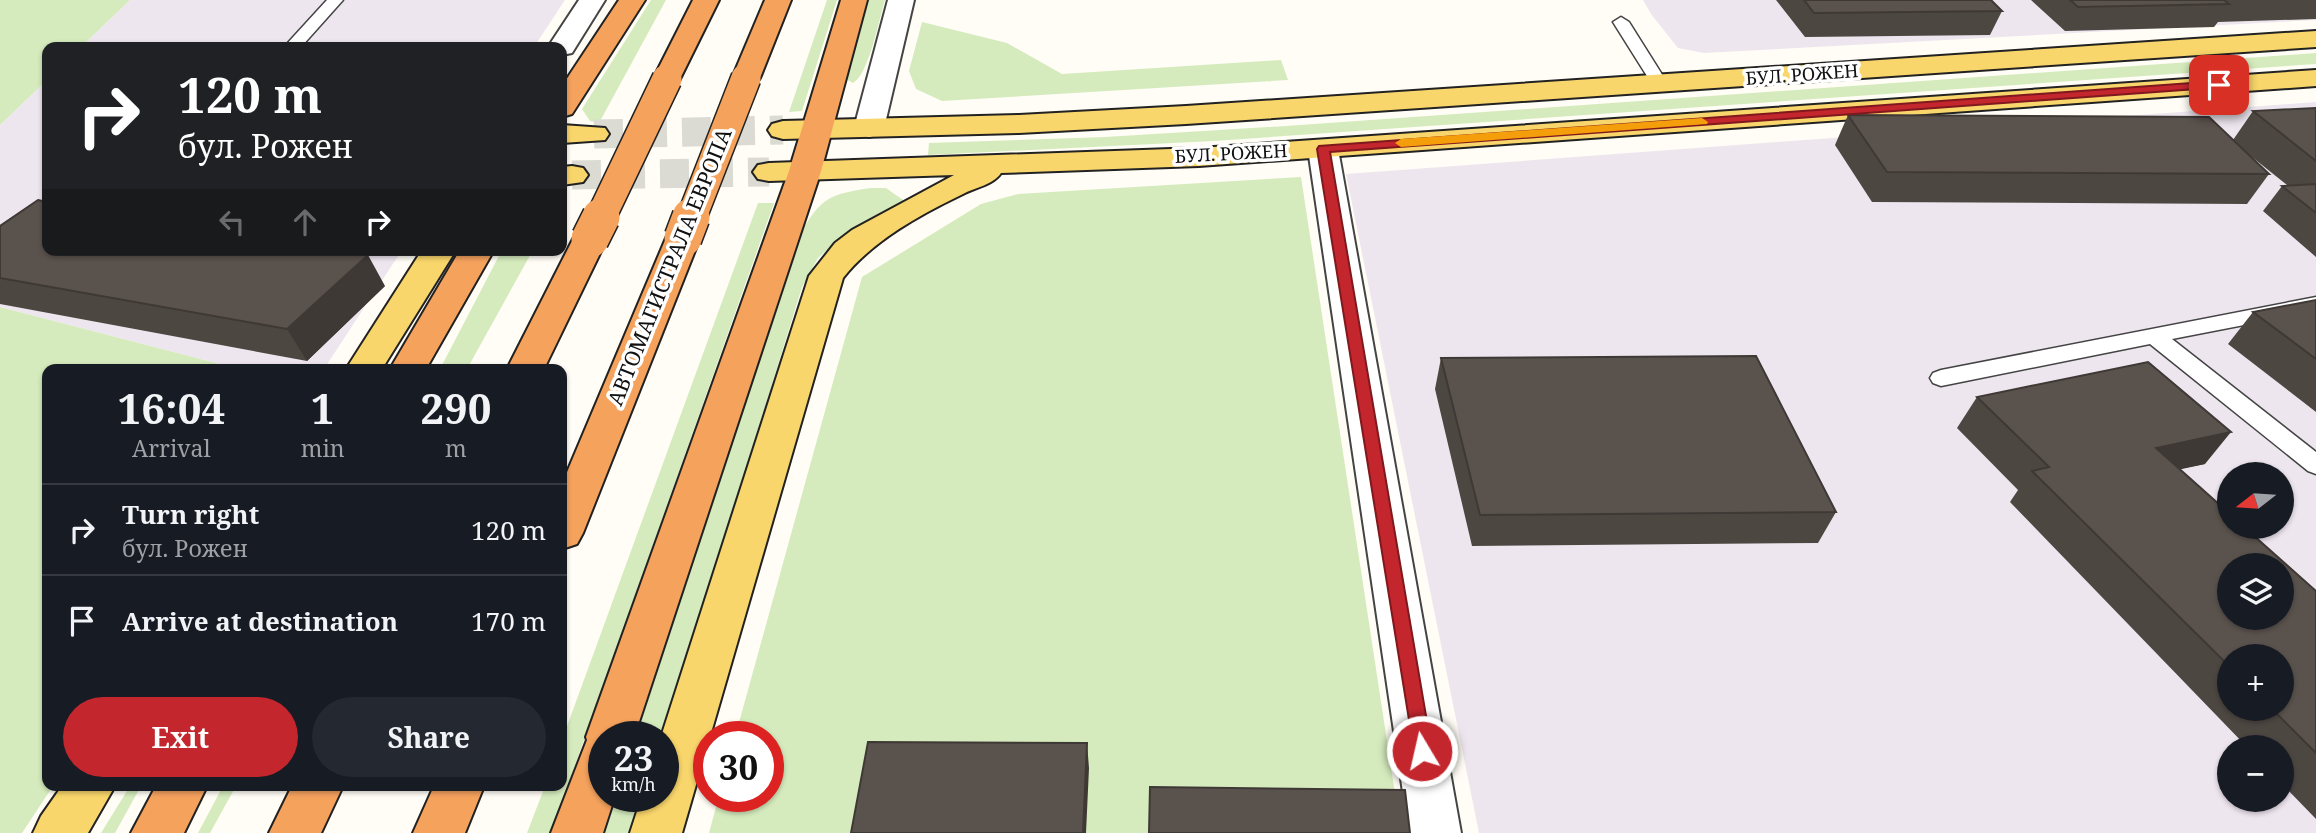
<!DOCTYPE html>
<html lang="en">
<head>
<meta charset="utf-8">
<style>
	body { margin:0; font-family:"Noto Serif",serif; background:#242831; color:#f1f3f6; height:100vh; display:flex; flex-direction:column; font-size:26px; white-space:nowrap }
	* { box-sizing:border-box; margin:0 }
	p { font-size:23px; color:#9ea1a6 }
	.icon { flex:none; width:38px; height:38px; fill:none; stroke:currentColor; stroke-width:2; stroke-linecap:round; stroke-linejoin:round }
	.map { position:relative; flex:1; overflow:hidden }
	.drawer { position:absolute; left:42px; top:364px; width:525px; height:427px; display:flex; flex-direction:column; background:#171b24; border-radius:14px; box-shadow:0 2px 5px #0004 }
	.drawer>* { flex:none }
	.top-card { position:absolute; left:42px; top:42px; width:525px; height:214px; border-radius:14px; box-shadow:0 2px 5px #0004; background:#202124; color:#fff; overflow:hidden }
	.needle { width:46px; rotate:253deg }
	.fabs { position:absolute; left:2217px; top:462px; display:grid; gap:14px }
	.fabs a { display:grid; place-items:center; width:77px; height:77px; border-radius:50%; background:#171b24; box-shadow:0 2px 5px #0004; font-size:35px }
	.speed { position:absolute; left:588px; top:721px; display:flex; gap:14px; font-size:35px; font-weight:700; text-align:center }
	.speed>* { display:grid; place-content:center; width:91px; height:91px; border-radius:50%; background:#171b24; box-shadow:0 2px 5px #0004; line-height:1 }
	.speed small { font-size:18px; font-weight:400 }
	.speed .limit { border:10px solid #d22; background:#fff; color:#111 }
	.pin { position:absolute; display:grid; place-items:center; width:60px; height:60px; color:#fff; margin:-30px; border-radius:14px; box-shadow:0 4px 10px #0006 }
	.me { position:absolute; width:77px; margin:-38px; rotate:351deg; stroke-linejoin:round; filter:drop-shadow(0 0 5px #0008) }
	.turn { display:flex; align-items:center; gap:24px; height:147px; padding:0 21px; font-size:32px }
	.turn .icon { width:91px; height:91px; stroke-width:2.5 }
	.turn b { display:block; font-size:49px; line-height:60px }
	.lanes { display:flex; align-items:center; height:66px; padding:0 21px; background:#0003; justify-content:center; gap:35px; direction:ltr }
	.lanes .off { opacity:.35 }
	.eta { display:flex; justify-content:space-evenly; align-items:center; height:119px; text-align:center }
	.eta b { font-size:42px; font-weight:700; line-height:49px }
	.primary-button { display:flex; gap:14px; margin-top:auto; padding:14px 21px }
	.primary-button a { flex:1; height:80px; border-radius:42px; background:#c4262e; color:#fff; font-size:28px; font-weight:700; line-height:80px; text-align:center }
	.primary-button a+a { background:#242831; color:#f1f3f6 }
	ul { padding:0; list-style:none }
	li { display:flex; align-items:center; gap:21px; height:91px; padding:0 21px; border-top:2px solid #363941 }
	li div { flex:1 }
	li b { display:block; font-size:26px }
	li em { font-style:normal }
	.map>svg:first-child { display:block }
	.industrial { fill:#eee6ef; fill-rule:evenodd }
	.green { fill:#d5ebbd }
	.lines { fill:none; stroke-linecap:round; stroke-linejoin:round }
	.primary-tunnel { stroke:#dbdad3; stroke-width:29; stroke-dasharray:29 15; stroke-linecap:butt }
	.lane-casing { stroke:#444; stroke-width:3 }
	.street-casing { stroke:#444; stroke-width:4 }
	.primary-casing { stroke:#222; stroke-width:4 }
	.highway-casing { stroke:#222; stroke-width:4 }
	.lane { fill:#fff; fill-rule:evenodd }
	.street { fill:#fff; fill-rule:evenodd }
	.primary { fill:#f9d66b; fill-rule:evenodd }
	.highway { fill:#f5a25d; fill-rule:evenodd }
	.highway-bridge-far1-casing { stroke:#222; stroke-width:32; stroke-linecap:butt }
	.highway-bridge-casing { stroke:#222; stroke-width:40; stroke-linecap:butt }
	.highway-bridge-far1 { stroke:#f5a25d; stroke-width:29 }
	.highway-bridge { stroke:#f5a25d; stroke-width:37 }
	.wall { fill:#4d4742; fill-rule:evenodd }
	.shaded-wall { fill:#3f3936 }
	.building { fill:#5a524d; stroke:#3f3936; stroke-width:2; fill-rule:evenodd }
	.route { fill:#c4262e; stroke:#7f191e; stroke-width:2 }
	.slow { fill:#f59e0b }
	.labels { text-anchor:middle; stroke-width:7; stroke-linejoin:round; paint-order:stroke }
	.far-street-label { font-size:18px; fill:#111; stroke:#fff }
	.street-label { font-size:21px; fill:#111; stroke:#fff }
</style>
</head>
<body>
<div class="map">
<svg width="2316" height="833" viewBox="0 0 2316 833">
	<rect width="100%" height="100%" fill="#fffdf5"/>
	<path class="industrial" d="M 130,0 L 565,0 L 534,47 L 81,47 Z
		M 1643,0 L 2316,0 L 2316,20 L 1704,53 L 1678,48 L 1651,14 Z
		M 47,80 L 47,250 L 402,250 L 324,369 L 239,369 L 0,307 L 0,125 Z
		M 2316,102 L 2316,833 L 1479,833 L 1346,174 ZM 2230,474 L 2282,474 L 2282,527 L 2230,527 ZM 2230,565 L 2282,565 L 2282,618 L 2230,618 ZM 2230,656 L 2282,656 L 2282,709 L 2230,709 ZM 2230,747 L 2282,747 L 2282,800 L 2230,800 Z"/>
	<path class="green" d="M 0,0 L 130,0 L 81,47 L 47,47 L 47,80 L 0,125 Z
		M 651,0 L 666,0 L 599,123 L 590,121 L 582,109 Z
		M 827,0 L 837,0 L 802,111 L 789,112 Z
		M 868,0 L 885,0 C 879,19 869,74 853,83 L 846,79 Z
		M 922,22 L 1007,43 L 1062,74 L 1281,60 L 1288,80 L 942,101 L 916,89 L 909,71 Z
		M 2316,53 L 2316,64 L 1214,141 L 928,155 L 929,143 L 1105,137 L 1286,126 Z
		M 1301,177 L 1401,833 L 709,833 L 719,796 L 768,796 L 768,737 L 735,737 L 862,277 L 981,204 L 1018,194 Z
		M 871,188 L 886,188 L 906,202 L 837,241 L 818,258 L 802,287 L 663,737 L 636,737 L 800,234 C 821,198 829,194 871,188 Z
		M 758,203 L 774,203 L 551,833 L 527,833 L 545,786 L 562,786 L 562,740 Z
		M 502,250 L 533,250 L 467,369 L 440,369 Z
		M 0,307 L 239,369 L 47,369 L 47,786 L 53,786 L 22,833 L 0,833 Z
		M 130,786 L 141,786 L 115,833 L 101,833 Z
		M 223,786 L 236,786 L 210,833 L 198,833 Z
		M 617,796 L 645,796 L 634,833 L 605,833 Z"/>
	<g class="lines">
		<path class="primary-tunnel" d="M 594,134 L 783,130
			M 572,175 L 769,172"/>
		<g class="lane-casing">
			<path id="lane" d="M 327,0 L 343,0 L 301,47 L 284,47 Z
				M 1621,17 L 1629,22 L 1668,84 L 1666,88 L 1660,89 L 1652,84 L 1613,22 Z
				M 2316,297 L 2316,311 L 2172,339 L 2316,452 L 2316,474 L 2308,471 L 2150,344 L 1941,386 L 1933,383 L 1930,378 L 1933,373 L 1941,370 Z"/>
		</g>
		<g class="street-casing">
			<path id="street" d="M 579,0 L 605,0 L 572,53 L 562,55 L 562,47 L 548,47 Z
				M 888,0 L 914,0 L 884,128 L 880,134 L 869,137 L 858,134 L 854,128 Z
				M 1323,140 L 1334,143 L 1338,149 L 1461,833 L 1409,833 L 1308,149 L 1312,143 Z"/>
		</g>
		<g class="primary-casing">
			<path id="primary" d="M 2316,31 L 2316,47 L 1186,124 L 1019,133 L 783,139 L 772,136 L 768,130 L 772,124 L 783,121 L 1019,115 L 1186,106 Z
				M 2316,70 L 2316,86 L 1199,166 L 1001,173 C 993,185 976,187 963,194 C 921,214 872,241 843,278 L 682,833 L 630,833 L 642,796 L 663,796 L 661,737 L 809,276 L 835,243 L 852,230 L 954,175 L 769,181 L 758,179 L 753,172 L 758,165 L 769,163 L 1199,148 Z
				M 562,125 L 605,128 L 609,134 L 605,140 L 562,143 Z
				M 572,166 L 583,168 L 588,175 L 583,182 L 562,185 L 562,167 Z
				M 422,250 L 456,250 L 382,369 L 346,369 Z
				M 62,786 L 115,786 L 88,833 L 33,833 L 41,816 Z"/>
		</g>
		<g class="highway-casing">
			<path id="highway" d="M 619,0 L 645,0 L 572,114 L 562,117 L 562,86 Z
				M 693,0 L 719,0 L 677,85 L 667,87 L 657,85 L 653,79 Z
				M 765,0 L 791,0 L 760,78 L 756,84 L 746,86 L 736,84 L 732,78 Z
				M 841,0 L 867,0 L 821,171 L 634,737 L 604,737 L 604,796 L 615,796 L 603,833 L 551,833 L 587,740 L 586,737 L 789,171 Z
				M 683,228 L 695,231 L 700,238 L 583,533 L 577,544 L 562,549 L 562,484 L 666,238 L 671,231 Z
				M 590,229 L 602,232 L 607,239 L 544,369 L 507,369 L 573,239 L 578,232 Z
				M 460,250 L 494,250 L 426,369 L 390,369 Z
				M 156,786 L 207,786 L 184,833 L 131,833 Z
				M 292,786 L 343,786 L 321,833 L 269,833 Z
				M 434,786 L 484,786 L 465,833 L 413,833 Z"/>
		</g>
		<use href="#lane" class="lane"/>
		<use href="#street" class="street"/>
		<use href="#primary" class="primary"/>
		<use href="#highway" class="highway"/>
		<g class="highway-bridge-far1-casing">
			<path id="highway-bridge-far1" d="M 600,219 L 667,79
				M 691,219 L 746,78"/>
		</g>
		<g class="highway-bridge-casing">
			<path id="highway-bridge" d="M 683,238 L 691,217
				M 590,239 L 601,217"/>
		</g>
		<use href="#highway-bridge-far1" class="highway-bridge-far1"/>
		<use href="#highway-bridge" class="highway-bridge"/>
	</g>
	<path class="wall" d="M 1776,0 L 1991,0 L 2002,11 L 1990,35 L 1805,37 Z
		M 2031,0 L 2316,0 L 2316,19 L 2218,22 L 2214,27 L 2065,31 Z
		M 2316,108 L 2316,257 L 2263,211 L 2282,186 L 2287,185 L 2247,153 L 2269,174 L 2247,204 L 1872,202 L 1835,145 L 1848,115 L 2233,140 L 2253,111 Z
		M 0,226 L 385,286 L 307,361 L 0,304 Z
		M 2316,300 L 2316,412 L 2228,344 L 2253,312 Z
		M 1441,358 L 1836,512 L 1818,543 L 1472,546 L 1435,389 Z
		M 1977,397 L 2205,464 L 2179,469 L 2316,591 L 2316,819 L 2282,784 L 2282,747 L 2247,747 L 2010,502 L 2018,490 L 1957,428 ZM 2230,656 L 2282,709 L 2230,709 Z"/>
	<path class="shaded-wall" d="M 368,255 L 385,286 L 307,361 L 287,329 Z
		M 2231,432 L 2205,464 L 2131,480 L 2156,448 Z
		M 1087,743 L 1089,768 L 1086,833 L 1083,833 Z"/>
	<path class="building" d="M 1804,0 L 1991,0 L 2002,11 L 1814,13 Z
		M 2070,0 L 2224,0 L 2229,4 L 2078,7 Z
		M 2316,108 L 2316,161 L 2253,111 Z
		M 1848,115 L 2209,117 L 2269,174 L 1887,172 Z
		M 2316,184 L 2316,213 L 2282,186 Z
		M 38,200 L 47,202 L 47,250 L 340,250 L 368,255 L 287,329 L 0,278 L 0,226 Z
		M 2316,300 L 2316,359 L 2253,312 Z
		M 1756,356 L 1836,512 L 1480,515 L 1441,358 Z
		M 2148,362 L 2231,432 L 2156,448 L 2230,514 L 2230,527 L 2244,527 L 2316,591 L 2316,753 L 2272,709 L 2282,709 L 2282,656 L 2230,656 L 2230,667 L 2032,471 L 2049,467 L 1977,397 ZM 2230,565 L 2282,565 L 2282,618 L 2230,618 Z
		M 868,742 L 1087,743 L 1083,833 L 851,833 Z
		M 1150,787 L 1405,790 L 1410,833 L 1149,833 Z"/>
	<path class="route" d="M 2219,81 L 2224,82 L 2224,87 L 1330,152 L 1432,751 L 1429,757 L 1422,760 L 1415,757 L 1317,149 L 1319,146 Z"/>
	<path class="slow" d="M 1702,118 L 1708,122 L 1707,124 L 1401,147 L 1395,143 L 1401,139 Z"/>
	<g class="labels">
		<g class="far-street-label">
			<text transform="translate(1802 75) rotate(-4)" y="6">БУЛ. РОЖЕН</text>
			<text transform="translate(1231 154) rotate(-3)" y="6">БУЛ. РОЖЕН</text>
		</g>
		<g class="street-label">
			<text transform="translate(670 267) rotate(-68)" y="7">АВТОМАГИСТРАЛА ЕВРОПА</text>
		</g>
	</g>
</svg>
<div class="fabs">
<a><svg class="needle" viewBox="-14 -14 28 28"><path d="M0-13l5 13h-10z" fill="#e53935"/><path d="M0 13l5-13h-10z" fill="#9ea1a6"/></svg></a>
<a><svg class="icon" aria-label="layers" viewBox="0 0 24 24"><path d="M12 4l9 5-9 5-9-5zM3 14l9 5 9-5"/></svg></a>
<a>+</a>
<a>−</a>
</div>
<div class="speed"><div>23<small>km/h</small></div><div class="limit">30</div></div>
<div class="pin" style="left:2219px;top:85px;background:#d93025"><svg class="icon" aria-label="arrive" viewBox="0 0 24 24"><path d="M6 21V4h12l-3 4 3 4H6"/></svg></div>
<svg class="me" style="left:1422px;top:751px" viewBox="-20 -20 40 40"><circle r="17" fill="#c4262e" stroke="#fff" stroke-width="3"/><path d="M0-11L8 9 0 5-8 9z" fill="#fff"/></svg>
<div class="top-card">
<div class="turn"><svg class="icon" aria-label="right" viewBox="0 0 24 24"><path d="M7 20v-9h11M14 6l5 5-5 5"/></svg><div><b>120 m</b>бул. Рожен</div></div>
<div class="lanes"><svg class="icon off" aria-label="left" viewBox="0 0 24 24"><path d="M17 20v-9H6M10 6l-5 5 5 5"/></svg><svg class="icon off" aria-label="ahead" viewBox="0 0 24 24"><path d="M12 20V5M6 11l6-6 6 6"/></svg><svg class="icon" aria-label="right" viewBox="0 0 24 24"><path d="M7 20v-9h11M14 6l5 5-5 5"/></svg></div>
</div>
<section class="drawer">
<div class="eta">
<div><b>16:04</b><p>Arrival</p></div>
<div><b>1</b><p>min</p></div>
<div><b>290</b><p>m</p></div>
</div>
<ul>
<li><svg class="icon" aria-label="right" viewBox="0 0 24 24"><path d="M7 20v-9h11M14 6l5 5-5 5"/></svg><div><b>Turn right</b><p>бул. Рожен</p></div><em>120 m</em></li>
<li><svg class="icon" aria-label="arrive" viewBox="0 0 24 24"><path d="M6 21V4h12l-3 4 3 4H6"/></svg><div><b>Arrive at destination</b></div><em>170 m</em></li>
</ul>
<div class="primary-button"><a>Exit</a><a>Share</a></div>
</section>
</div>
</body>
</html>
